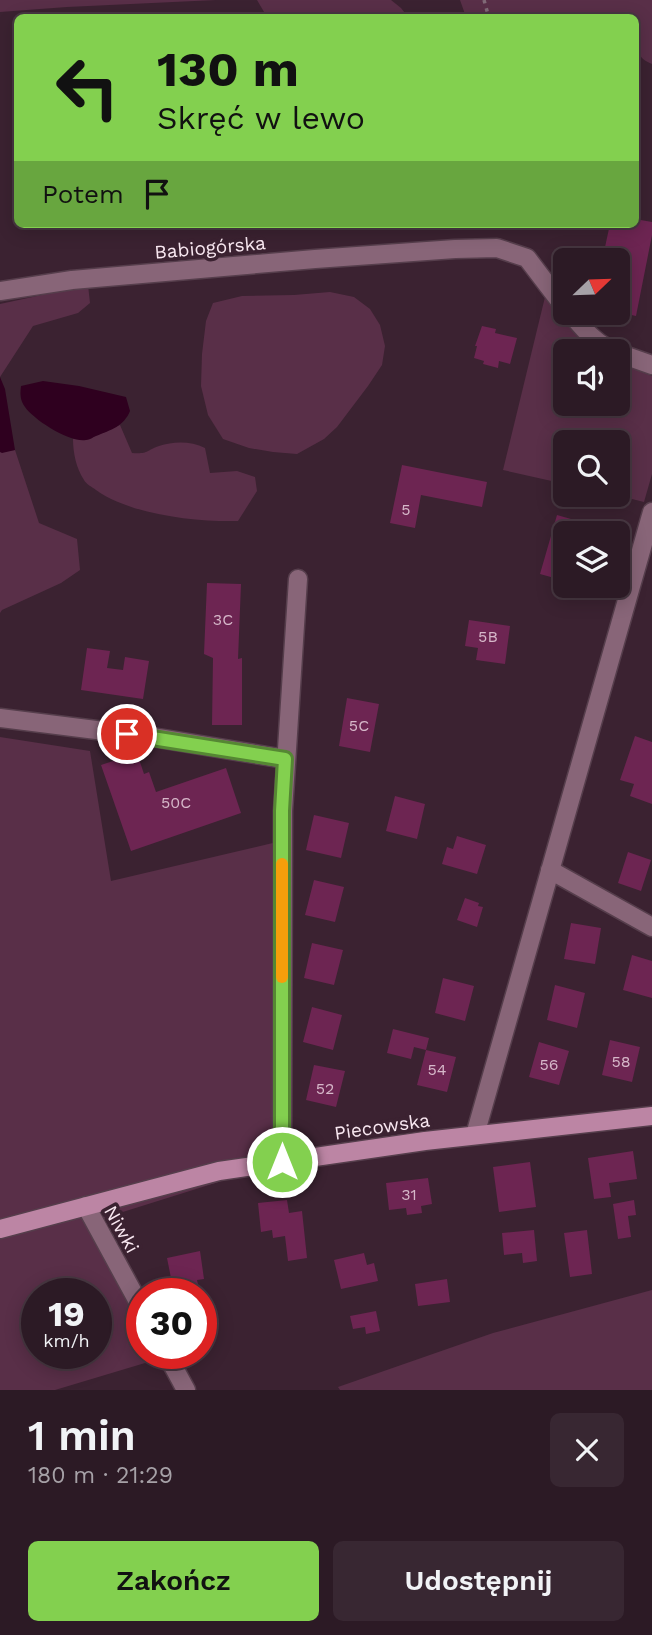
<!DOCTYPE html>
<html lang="pl">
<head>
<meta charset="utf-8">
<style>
	body { margin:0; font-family:"Work Sans",sans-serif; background:#382732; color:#f1f3f6; height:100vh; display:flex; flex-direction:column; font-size:26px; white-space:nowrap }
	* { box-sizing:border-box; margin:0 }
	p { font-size:23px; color:#a6a1a7 }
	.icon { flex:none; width:38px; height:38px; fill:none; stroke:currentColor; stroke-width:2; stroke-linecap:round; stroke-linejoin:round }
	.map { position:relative; height:1390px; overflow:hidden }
	.panel { display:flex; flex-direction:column; background:#2c1a25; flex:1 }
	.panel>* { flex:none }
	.hud { position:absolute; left:14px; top:14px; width:625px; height:214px; border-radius:10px; box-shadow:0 4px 18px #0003,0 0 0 2px #483842; background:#83d04f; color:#111; overflow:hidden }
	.needle { width:46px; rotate:67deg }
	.buttons { position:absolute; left:553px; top:248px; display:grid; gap:14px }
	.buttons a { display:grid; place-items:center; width:77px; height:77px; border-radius:10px; background:#2c1a25; box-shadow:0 4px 18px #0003,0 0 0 2px #483842; font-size:35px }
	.speed { position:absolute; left:21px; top:1278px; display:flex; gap:14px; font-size:35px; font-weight:700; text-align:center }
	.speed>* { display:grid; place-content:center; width:91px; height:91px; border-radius:50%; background:#2c1a25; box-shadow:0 4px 18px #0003,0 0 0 2px #483842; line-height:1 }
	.speed small { font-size:18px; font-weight:400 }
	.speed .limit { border:10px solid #d22; background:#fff; color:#111 }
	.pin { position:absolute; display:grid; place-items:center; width:60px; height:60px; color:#fff; margin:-30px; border:4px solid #fff; border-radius:50%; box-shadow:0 2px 7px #0007 }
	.me { position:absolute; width:77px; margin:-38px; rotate:0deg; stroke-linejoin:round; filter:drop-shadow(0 0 5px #0008) }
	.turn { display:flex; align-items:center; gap:24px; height:147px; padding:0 28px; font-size:32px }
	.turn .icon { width:91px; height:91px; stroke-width:2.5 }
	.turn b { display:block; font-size:49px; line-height:60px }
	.then { display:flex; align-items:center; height:66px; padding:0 28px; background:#0003; gap:14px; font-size:26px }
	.round { display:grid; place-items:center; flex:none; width:74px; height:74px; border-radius:10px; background:#382732 }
	.summary { display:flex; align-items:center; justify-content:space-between; height:119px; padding:0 28px }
	h1 { font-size:42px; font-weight:600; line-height:52px }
	.button { display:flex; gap:14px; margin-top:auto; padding:14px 28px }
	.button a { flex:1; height:80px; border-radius:10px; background:#83d04f; color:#111; font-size:28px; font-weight:600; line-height:80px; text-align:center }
	.button a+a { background:#382732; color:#f1f3f6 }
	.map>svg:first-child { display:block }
	.green { fill:#592f48; fill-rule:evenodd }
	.water { fill:#2f001f }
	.building { fill:#6d2552 }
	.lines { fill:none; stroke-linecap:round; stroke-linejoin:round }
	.street-casing { stroke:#563e4c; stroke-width:21 }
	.secondary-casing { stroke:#563e4c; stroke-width:21 }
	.path { stroke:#816b78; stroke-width:3.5; stroke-dasharray:3.5 5; stroke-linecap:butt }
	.street { stroke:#886578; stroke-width:18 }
	.secondary { stroke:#bc85a4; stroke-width:18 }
	.route-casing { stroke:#558733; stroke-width:18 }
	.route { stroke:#83d04f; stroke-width:12 }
	.slow { stroke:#f59e0b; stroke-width:12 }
	.labels { text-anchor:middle; stroke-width:7; stroke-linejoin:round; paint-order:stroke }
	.number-label { font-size:16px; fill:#d6b7c9 }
	.street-label { font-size:19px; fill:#f9e8f1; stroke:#3b2231 }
</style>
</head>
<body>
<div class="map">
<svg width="652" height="1390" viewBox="0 0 652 1390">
	<rect width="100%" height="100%" fill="#3b2231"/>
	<path class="green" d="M 0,0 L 216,0 L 67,7 L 0,12 Z
		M 257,0 L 391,0 L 401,8 L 408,17 L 267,17 Z
		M 460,0 L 652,0 L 652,64 C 631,56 635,37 635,18 L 466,17 Z
		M 88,285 L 90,303 L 78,313 L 33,326 L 0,377 L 0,304 Z
		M 330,292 L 354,297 L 370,309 L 380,325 L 385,346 L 382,365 L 368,386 L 337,427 L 324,439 L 297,454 L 273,452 L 249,448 L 223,439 L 208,415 L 201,386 L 202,354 L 206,321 L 213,303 L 242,296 L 294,295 Z
		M 545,297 L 593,352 L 565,352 L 565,404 L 618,404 L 618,363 L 652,376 L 652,474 L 644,502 L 616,495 L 618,495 L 618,443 L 565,443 L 565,484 L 503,470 Z
		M 120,425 L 132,453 C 149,454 145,451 159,446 C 174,441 191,441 205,448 L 210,473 L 237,471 L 255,477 L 257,491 L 238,521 C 196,522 131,515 96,490 C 92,487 86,484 84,480 C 76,468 73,452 73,439 L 86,440 Z
		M 15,450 L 39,523 L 77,539 L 80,570 L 61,583 L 2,610 L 0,613 L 0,452 Z
		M 0,737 L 90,751 L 111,881 L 277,842 L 282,1162 L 94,1221 L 142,1330 L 142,1353 L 152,1353 L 155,1360 L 55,1390 L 0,1390 ZM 37,1293 L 96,1293 L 96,1353 L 37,1353 Z
		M 652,1290 L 652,1390 L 340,1390 L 338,1387 L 493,1333 Z"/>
	<path class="water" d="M 0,377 L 5,389 L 15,450 L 2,453 L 0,452 Z
		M 43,381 L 79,386 L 126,397 L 130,411 C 124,426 111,430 96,436 C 93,437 90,440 86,440 C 70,443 34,420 25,407 C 20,400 20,394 21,386 Z"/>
	<path class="building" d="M 635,219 L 652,222 L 652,235 L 636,316 L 618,312 L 618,261 L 602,261 L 610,224 L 635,224 Z
		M 482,326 L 496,329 L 495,333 L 517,338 L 510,364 L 499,361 L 498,368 L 483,364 L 484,361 L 474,358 L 477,346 L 475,346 Z
		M 402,465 L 487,482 L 482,507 L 421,495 L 415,528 L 390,523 Z
		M 557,515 L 606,529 L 605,534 L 565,534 L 565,581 L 540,574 Z
		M 207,583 L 241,584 L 238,659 L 242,658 L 242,725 L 212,725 L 213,658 L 204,654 Z
		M 469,620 L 510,626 L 505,664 L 476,660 L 478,648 L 465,646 Z
		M 87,648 L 110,651 L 107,668 L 123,670 L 125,657 L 149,661 L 143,699 L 81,690 Z
		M 347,698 L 379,704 L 370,752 L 339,746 Z
		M 635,736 L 652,742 L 652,804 L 630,796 L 634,784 L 620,780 Z
		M 137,753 L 144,774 L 149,772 L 156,792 L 226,768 L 241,813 L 131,851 L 101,765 Z
		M 395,796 L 425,804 L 417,839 L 386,831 Z
		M 314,815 L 349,823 L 341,858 L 306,850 Z
		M 457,836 L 486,845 L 477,874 L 442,864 L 447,847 L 453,849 Z
		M 628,852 L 651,860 L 641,891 L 618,883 Z
		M 314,880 L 344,887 L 335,922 L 305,915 Z
		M 465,898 L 479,903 L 478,906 L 483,907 L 477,927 L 457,920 Z
		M 571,923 L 601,928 L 595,964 L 564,959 Z
		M 312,943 L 343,950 L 334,985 L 304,978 Z
		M 632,955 L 652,961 L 652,998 L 623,990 Z
		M 443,978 L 474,986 L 465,1021 L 435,1013 Z
		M 555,985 L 585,993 L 577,1028 L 547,1020 Z
		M 312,1007 L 342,1015 L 333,1050 L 303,1042 Z
		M 393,1029 L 429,1038 L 426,1050 L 414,1047 L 411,1059 L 387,1053 Z
		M 610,1040 L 640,1047 L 632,1082 L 602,1075 Z
		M 539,1042 L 569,1051 L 559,1085 L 529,1077 Z
		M 426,1050 L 456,1057 L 447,1092 L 417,1085 Z
		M 314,1065 L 345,1071 L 336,1107 L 306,1100 Z
		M 633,1151 L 637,1179 L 609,1183 L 611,1197 L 594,1199 L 588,1158 Z
		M 530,1162 L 536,1207 L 499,1212 L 493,1167 Z
		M 428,1178 L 432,1204 L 421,1206 L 422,1213 L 407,1215 L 406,1208 L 389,1210 L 386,1183 Z
		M 287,1200 L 289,1213 L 302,1211 L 307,1258 L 288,1261 L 285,1236 L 273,1238 L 272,1230 L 261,1232 L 258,1203 Z
		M 634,1200 L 636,1215 L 628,1216 L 631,1237 L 618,1239 L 613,1204 Z
		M 534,1230 L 537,1261 L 523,1263 L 522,1253 L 504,1255 L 502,1233 Z
		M 587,1230 L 592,1274 L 570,1277 L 564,1233 Z
		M 200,1251 L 204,1279 L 197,1280 L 200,1293 L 174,1293 L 167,1258 Z
		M 364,1253 L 367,1265 L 374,1263 L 378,1281 L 341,1289 L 334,1260 Z
		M 447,1279 L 450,1302 L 418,1306 L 415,1284 Z
		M 376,1311 L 380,1331 L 366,1334 L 365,1327 L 353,1329 L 350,1316 Z"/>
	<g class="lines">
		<g class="street-casing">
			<path id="street" d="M 0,291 L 72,280 L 315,259 L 455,249 L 497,248 L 527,258 L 565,308
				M 570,313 C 583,328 596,345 616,352
				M 618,353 L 652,365
				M 0,718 L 152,737 L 285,759
				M 550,870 L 652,927
				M 475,1135 L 652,512
				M 282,1162 L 283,811 L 298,579
				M 86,1206 L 142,1309
				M 166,1353 L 186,1390"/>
		</g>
		<g class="secondary-casing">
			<path id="secondary" d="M 0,1229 L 219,1171 L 425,1141 L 652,1116"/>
		</g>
		<path class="path" d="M 484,0 L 489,18"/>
		<use href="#street" class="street"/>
		<use href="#secondary" class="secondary"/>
	</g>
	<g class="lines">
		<g class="route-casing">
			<path id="route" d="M 127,734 L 285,759 L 282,811 L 282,1162"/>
		</g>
		<use href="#route" class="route"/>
		<path class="slow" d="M 282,864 L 282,977"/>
	</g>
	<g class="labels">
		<g class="number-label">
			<text x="406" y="515">5</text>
			<text x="223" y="625">3C</text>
			<text x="488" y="642">5B</text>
			<text x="359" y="731">5C</text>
			<text x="176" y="808">50C</text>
			<text x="621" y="1067">58</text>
			<text x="549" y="1070">56</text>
			<text x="437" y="1075">54</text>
			<text x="325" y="1094">52</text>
			<text x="409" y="1200">31</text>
		</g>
		<g class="street-label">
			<text transform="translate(210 247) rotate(-5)" y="7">Babiogórska</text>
			<text transform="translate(382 1126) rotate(-8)" y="7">Piecowska</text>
			<text transform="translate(122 1229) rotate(61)" y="7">Niwki</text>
		</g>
	</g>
</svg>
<div class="buttons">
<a><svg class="needle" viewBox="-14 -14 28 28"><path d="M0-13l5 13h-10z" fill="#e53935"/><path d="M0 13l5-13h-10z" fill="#a6a1a7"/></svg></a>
<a><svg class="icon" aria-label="sound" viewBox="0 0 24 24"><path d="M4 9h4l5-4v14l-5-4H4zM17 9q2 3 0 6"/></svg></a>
<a><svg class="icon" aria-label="search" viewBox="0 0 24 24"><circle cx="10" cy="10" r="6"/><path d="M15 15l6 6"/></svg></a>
<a><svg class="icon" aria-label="layers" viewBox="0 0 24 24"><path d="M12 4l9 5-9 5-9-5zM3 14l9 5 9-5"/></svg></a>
</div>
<div class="speed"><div>19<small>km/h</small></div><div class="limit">30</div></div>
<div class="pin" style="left:127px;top:734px;background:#d93025"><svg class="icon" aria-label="arrive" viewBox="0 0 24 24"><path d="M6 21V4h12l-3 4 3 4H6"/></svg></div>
<svg class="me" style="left:282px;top:1162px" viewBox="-20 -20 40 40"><circle r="17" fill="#83d04f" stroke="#fff" stroke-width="3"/><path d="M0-11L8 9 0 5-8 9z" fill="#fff"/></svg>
<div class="hud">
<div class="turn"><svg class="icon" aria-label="left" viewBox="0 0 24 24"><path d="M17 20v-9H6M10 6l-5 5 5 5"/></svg><div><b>130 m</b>Skręć w lewo</div></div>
<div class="then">Potem<svg class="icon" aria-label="arrive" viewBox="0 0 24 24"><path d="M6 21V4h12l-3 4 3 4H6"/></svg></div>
</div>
</div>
<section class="panel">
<div class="summary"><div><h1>1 min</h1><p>180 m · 21:29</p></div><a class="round"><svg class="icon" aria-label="close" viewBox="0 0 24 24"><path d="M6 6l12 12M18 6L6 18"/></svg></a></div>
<div class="button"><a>Zakończ</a><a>Udostępnij</a></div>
</section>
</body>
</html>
